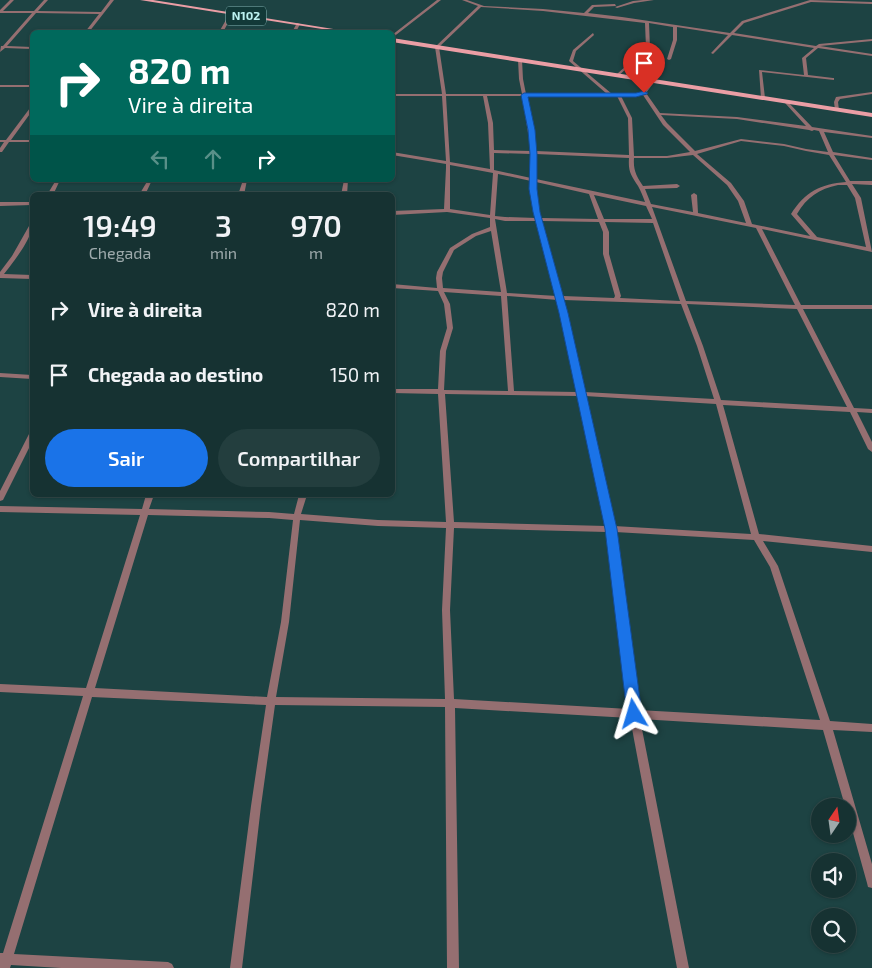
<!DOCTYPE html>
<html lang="pt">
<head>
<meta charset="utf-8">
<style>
	body { margin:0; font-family:"Exo 2",sans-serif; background:#233e3e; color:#f1f3f6; height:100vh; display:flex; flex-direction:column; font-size:19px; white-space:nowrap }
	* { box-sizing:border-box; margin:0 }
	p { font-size:16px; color:#9eaaac }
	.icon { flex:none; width:28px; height:28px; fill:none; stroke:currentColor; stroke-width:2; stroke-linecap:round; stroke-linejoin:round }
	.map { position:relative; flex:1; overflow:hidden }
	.side { position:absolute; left:30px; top:192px; width:365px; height:305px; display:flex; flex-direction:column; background:#163232; border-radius:8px; box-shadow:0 1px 4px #0004,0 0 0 1px #354d4d }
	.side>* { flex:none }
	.banner { position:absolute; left:30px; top:30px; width:365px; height:152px; border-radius:8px; box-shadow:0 1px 4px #0004,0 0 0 1px #354d4d; background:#00695c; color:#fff; overflow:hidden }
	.needle { width:32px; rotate:13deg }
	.fabs { position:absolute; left:811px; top:798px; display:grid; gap:10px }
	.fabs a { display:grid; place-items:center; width:45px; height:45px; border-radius:50%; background:#163232; box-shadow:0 1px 4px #0004,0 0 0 1px #354d4d; font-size:25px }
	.pin { position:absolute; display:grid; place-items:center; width:42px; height:42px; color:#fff; margin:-51px -21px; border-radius:50% 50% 50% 0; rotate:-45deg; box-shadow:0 0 5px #0007 }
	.pin .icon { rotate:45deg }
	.me { position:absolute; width:55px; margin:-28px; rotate:353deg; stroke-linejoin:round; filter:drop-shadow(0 0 4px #0008) }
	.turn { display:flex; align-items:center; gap:18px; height:105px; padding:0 15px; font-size:22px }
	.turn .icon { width:65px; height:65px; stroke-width:2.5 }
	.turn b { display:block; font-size:35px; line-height:42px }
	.lanes { display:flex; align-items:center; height:48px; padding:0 15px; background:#0003; justify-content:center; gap:25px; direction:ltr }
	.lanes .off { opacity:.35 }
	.eta { display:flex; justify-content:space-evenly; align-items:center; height:85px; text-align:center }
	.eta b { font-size:30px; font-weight:600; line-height:35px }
	.action { display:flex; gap:10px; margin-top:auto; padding:10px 15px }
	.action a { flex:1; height:58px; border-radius:30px; background:#1a73e8; color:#fff; font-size:20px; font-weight:600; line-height:58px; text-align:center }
	.action a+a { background:#233e3e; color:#f1f3f6 }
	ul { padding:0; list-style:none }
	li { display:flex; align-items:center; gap:15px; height:65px; padding:0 15px }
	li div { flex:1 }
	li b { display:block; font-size:19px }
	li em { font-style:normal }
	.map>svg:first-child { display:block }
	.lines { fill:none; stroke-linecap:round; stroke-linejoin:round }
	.minor { fill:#956f71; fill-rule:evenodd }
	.primary { fill:#eb9ea5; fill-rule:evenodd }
	.route { fill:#1a73e8; stroke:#114b97 }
	.labels { text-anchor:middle; stroke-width:4.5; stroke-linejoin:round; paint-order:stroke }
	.shield { fill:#123938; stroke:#8ababa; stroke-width:1 }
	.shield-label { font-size:12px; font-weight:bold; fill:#bdf2f1 }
</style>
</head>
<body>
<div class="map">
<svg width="872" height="968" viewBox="0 0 872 968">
	<rect width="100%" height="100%" fill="#1d4343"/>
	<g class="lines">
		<path class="minor" d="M 10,0 L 14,0 L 3,11 L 34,11 L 44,0 L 48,0 L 38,11 L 101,12 L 110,0 L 114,0 L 89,32 L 85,32 L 99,14 L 36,13 L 7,46 L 32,47 L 32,49 L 5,48 L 0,52 L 1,46 L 3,46 L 32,13 L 0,13 L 0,10 Z
			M 437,0 L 441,0 L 392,38 L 392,35 Z
			M 462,0 L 467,0 L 484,6 L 543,9 L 584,13 L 592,5 L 615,4 L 616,6 L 594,7 L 588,13 L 622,17 L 730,33 L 742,21 L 810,0 L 872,2 L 872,4 L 811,2 L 744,23 L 734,33 L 816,46 L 819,44 L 872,39 L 872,41 L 820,46 L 872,54 L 872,56 L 818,48 L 806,58 L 808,75 L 833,78 L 834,78 L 834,80 L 762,72 L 765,98 L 763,99 L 761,98 L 759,70 L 804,75 L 802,58 L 814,48 L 732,35 L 713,54 L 711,53 L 712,52 L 728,35 L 677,27 L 677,40 L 671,59 L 669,60 L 667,59 L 673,40 L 673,27 L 649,23 L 650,48 L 618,76 L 616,75 L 617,74 L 646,48 L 645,23 L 543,11 L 481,7 L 439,47 L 446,94 L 522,94 L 519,79 L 518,60 L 520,59 L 522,60 L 523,79 L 526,94 L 607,94 L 569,61 L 573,50 L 593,33 L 594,35 L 576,51 L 573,61 L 612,94 C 620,93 637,97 644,90 C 647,87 649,83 652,80 L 654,80 L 655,81 L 646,93 L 660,113 L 737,117 L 806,126 L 785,103 L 785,102 L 787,101 L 812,127 L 872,136 L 872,138 L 824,132 L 833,152 L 872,158 L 872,160 L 834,155 L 850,181 L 872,181 L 872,185 L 852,184 L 861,198 L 872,252 L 762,229 L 801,305 L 872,305 L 872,309 L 803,309 L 854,408 L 872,409 L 872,413 L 857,412 L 872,442 L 872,452 L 868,449 L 850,412 L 723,405 L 759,534 L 872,546 L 872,552 L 763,541 L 778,566 L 830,721 L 872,724 L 872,732 L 833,730 L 872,864 L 872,888 L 868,887 L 867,883 L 848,815 L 848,806 L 845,806 L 823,730 L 640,719 L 689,968 L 677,968 L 630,718 L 455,708 L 459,968 L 447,968 L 445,707 L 275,705 L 261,806 L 242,968 L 230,968 L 251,806 L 266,705 L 92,697 L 14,954 L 168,962 L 172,964 L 174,968 L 61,968 L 11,965 L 10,968 L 0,968 L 0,953 L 3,953 L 83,696 L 0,692 L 0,684 L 86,688 L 140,515 L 0,512 L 0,506 L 142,509 L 146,495 L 154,495 L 149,509 L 269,512 L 294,514 L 299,495 L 307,495 L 301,514 L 378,520 L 446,522 L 438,394 L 392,393 L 392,389 L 438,389 L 440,351 L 447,328 L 444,304 L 438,291 L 392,288 L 392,284 L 437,288 L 436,278 L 437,272 L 450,248 L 472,234 L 490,227 L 490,218 L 447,212 L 392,215 L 392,211 L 444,209 L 446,168 L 446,164 L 392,155 L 392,152 L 446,161 L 442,96 L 392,96 L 392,94 L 442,94 L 435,47 L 478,6 ZM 643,95 L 663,125 L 690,152 L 667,156 L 634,156 L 632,118 L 621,96 L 636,96 ZM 446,96 L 483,96 L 488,123 L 490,169 L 450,162 ZM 487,96 L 522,96 L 531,151 L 494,150 L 493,123 ZM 527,96 L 617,96 L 628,118 L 629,155 L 536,151 ZM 661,115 L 737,119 L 809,130 L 812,131 L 814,130 L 819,131 L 828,152 L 806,149 L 784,144 L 741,139 L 695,151 L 667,123 ZM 741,141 L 784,146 L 806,151 L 829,155 L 846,182 C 820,184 805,192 791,214 L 810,236 L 752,224 L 744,201 L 731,183 L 697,154 ZM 494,153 L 532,154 L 531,178 L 494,170 ZM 536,154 L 629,158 C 628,172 631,175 638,186 C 641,191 643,197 645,202 L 536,179 ZM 693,155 L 727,185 L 738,201 L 746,223 L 698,213 L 697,195 L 694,193 L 691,195 L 693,212 L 651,204 L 645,189 L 677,188 L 680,186 L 677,184 L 643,186 C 637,177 633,171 634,158 L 667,158 ZM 450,165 L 493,173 L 490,215 L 450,209 ZM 498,174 L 531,181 L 530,189 L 536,218 L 505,217 L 495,216 ZM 536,182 L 589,194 L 598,219 L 541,218 L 536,189 ZM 838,185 L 847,185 L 855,198 L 866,247 L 817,237 L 797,214 C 807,197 819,189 838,185 ZM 594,195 L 646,206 L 652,219 L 604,219 ZM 652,207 L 756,228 L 795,305 L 686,301 ZM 495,219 L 505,221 L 537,221 L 557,296 L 507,293 ZM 542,221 L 599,222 L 603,232 L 603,254 L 615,296 L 614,298 L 563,296 ZM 605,222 L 653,223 L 680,301 L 620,298 L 621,296 L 609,254 L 609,232 ZM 491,231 L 501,292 L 443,288 L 442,278 L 443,272 L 454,250 L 476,236 ZM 444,292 L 501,296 L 508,391 L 444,390 L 446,351 L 453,328 L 450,304 ZM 507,296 L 558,300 L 577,392 L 514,391 ZM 564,300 L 681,304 L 697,346 L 714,399 L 584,392 ZM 687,304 L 797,309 L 847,407 L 721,400 L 703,346 ZM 445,394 L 578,396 L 606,526 L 454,522 ZM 585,396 L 716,404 L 751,534 L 614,526 ZM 148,515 L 269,518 L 293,520 L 281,622 L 267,697 L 95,688 ZM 300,520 L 378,526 L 446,528 L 442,610 L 445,699 L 276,697 L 289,622 ZM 454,528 L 607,532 L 629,709 L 454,699 L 450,610 ZM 615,532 L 754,540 L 770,567 L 820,720 L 638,710 Z
			M 643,0 L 654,0 L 634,3 L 617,8 L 615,7 L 633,1 Z
			M 230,13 L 233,14 L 223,32 L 219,32 Z
			M 297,23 L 300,24 L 296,32 L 292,32 Z
			M 0,85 L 32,85 L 32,87 L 0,87 Z
			M 872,92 L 872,94 L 840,99 L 838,102 L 839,110 L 837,111 L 835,110 L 834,102 L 836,97 Z
			M 30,108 L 32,108 L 32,111 L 11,140 L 32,140 L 32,142 L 9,142 L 2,152 L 0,152 L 0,148 L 4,142 L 0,142 L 0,140 L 6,140 Z
			M 56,180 L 60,180 L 53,195 L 47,195 Z
			M 148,180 L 152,180 L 145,195 L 139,195 Z
			M 243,180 L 247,180 L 244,195 L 238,195 Z
			M 344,180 L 348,180 L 347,195 L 341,195 Z
			M 0,202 L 32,202 L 32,205 L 0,206 Z
			M 32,224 C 34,236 12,264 4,274 L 32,275 L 32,279 L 0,278 L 0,272 L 12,256 L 29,226 Z
			M 0,373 L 32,375 L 32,379 L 0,377 Z
			M 29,434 L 32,434 L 32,442 L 3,500 L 0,501 L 0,491 Z"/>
		<path class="primary" d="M 140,0 L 153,0 L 352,32 L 341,32 Z
			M 392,38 L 872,113 L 872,117 L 392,42 Z"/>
	</g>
	<path class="route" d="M 644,91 L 648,93 L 647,94 L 636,97 L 528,97 L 535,130 L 537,154 L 537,189 L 540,212 L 568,313 L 617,529 L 642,714 L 639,719 L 634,721 L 629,719 L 627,714 L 605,529 L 559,313 L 533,212 L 529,189 L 530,154 L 528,130 L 521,95 L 524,93 L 636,93 Z"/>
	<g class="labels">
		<rect class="shield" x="226" y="6.5" width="40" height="19" rx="4"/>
		<g class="shield-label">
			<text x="246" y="20">N102</text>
		</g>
	</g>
</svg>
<div class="fabs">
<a><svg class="needle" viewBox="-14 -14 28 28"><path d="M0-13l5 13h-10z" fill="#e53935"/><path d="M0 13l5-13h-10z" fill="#9eaaac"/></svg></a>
<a><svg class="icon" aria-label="sound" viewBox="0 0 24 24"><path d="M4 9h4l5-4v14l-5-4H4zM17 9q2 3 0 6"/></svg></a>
<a><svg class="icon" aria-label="search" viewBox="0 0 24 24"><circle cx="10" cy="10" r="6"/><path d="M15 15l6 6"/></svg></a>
</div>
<div class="pin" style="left:644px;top:93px;background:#d93025"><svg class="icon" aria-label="arrive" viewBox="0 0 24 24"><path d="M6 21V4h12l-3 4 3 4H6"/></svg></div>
<svg class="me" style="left:634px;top:714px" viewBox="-20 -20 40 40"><path d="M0-17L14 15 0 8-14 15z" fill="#1a73e8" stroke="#fff" stroke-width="4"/></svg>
<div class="banner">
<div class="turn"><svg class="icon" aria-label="right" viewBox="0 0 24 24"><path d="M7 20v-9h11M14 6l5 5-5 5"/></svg><div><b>820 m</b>Vire à direita</div></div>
<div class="lanes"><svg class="icon off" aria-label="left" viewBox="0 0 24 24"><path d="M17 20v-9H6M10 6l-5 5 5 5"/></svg><svg class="icon off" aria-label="ahead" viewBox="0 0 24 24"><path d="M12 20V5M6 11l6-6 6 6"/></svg><svg class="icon" aria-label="right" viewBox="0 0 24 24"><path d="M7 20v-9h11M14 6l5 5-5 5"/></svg></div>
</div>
<section class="side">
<div class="eta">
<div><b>19:49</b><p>Chegada</p></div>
<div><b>3</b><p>min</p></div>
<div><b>970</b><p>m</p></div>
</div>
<ul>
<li><svg class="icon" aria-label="right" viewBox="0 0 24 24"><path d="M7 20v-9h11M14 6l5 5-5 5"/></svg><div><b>Vire à direita</b></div><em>820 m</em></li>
<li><svg class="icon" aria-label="arrive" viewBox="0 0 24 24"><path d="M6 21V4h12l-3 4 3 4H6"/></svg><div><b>Chegada ao destino</b></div><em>150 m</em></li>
</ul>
<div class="action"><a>Sair</a><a>Compartilhar</a></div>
</section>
</div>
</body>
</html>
